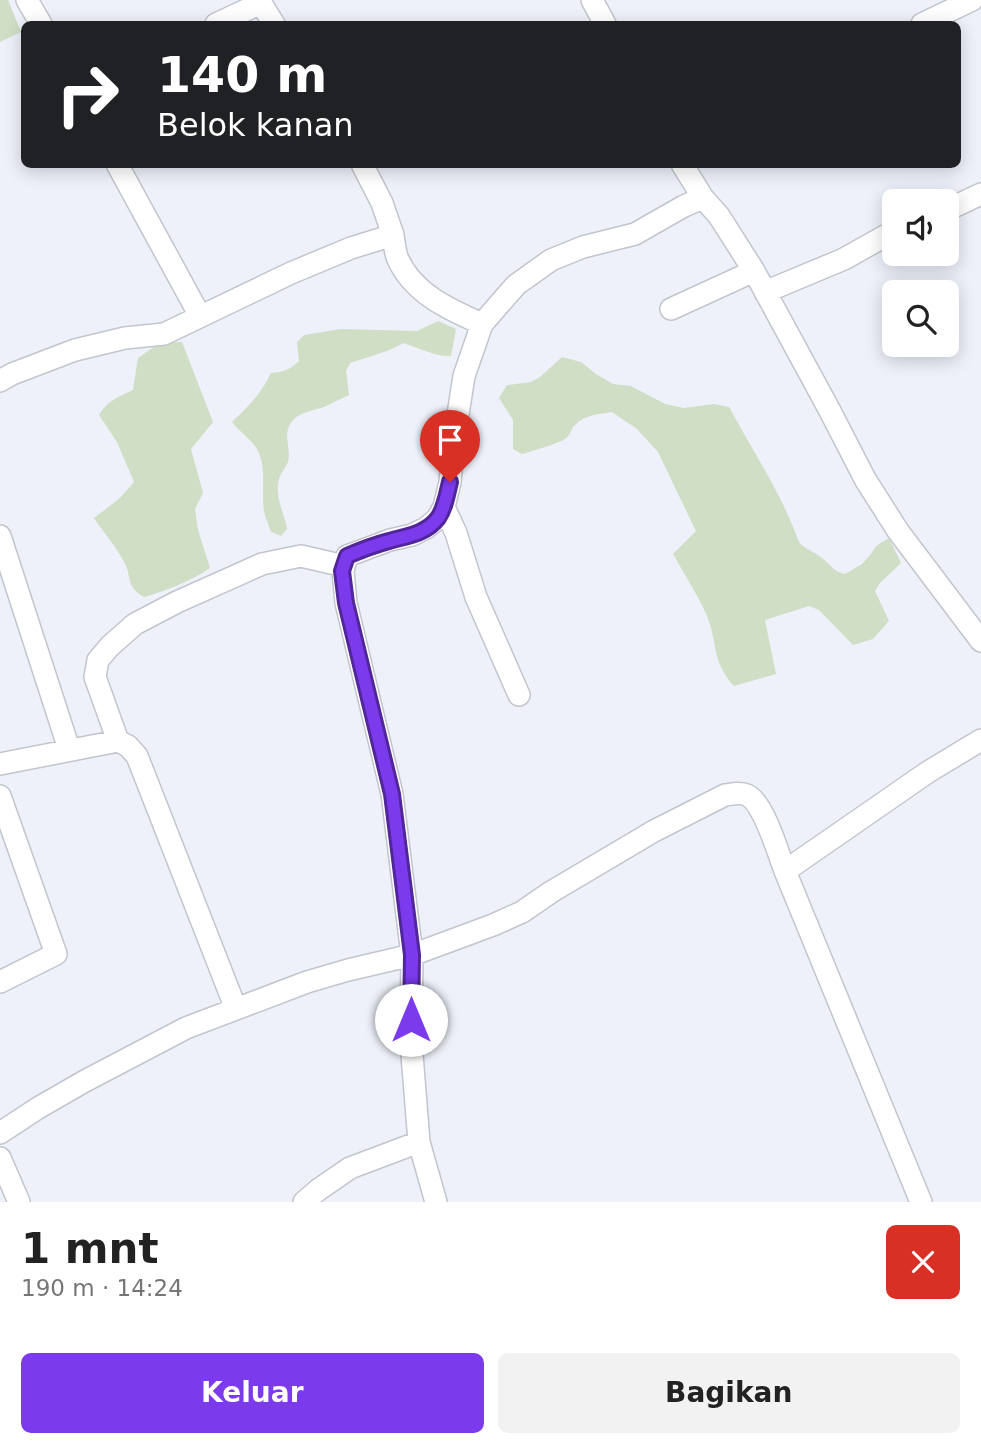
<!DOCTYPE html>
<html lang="id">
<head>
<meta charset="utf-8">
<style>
	body { margin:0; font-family:"DejaVu Sans",sans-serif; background:#f2f2f2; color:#222; height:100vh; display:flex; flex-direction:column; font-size:26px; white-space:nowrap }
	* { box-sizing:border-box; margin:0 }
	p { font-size:23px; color:#767676 }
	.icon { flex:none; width:38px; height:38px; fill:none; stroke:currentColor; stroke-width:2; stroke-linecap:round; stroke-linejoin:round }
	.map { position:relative; height:1202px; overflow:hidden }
	.side { display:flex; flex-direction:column; background:#fff; flex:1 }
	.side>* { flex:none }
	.guide { position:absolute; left:21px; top:21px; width:940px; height:147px; border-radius:10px; box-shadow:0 4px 18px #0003; background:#202124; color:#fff; overflow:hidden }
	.tools { position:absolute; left:882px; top:189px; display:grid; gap:14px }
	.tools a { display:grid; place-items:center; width:77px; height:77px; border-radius:10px; background:#fff; box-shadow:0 4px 18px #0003; font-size:35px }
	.pin { position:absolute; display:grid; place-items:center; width:60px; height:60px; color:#fff; margin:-72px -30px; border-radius:50% 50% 50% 0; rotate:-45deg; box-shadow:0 0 7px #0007 }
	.pin .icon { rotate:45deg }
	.me { position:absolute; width:77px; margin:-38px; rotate:0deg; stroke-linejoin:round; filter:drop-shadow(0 0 5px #0008) }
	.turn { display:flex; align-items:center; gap:24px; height:147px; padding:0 21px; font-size:32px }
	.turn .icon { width:91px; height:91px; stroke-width:2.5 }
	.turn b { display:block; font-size:49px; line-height:60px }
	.round { display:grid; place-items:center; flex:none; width:74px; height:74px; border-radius:10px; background:#f2f2f2 }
	.headline { display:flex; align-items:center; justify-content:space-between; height:119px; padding:0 21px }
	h1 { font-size:42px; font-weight:700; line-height:52px }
	.button { display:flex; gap:14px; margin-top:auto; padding:14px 21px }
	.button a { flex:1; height:80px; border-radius:10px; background:#7c3aed; color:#fff; font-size:28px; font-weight:700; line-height:80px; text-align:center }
	.button a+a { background:#f2f2f2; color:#222 }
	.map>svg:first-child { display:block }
	.green { fill:#cfdec5 }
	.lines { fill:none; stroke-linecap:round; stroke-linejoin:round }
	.street-casing { stroke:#c3c5ce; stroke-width:24 }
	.street { stroke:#fff; stroke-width:21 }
	.route-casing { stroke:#51269a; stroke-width:18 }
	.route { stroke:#7c3aed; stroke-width:12 }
</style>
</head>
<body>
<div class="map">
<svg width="981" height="1202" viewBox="0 0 981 1202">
	<rect width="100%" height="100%" fill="#eef1fa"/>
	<path class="green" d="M 0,0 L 8,0 L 21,32 L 0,42 Z
		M 438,321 L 456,329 L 451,356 C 437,357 418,348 404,343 L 387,351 L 350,363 L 346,371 L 349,395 C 341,399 332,403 324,407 C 311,411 293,413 288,429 C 285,439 291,452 288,462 C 286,467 282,471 280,476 C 273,495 284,511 287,529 L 281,536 L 271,532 C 269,525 265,518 264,511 C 261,492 267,469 258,451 C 252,439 240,433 232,422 C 249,406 261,394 271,373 C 283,372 290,370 299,361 L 297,342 L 304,335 L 341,329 L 417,331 Z
		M 173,342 L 182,342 L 213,422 L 191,449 L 203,493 L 195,509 L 198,530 L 210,568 C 191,581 166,591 144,597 C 124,586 133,575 123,560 C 115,545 103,532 94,518 L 120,498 L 134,482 L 117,442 L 99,415 C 107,401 118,397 133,390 L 138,358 L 154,347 Z
		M 562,357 L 581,362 L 596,374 L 613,384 L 631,386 L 665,404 L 684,408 L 714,404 L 729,407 C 753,451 782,495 799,542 C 806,550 815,552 822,558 C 831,565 834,572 845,574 L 862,564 L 871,554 L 876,546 L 889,538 L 901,563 L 880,583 L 875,591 L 889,621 L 873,639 L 853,645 L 819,610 L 809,606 L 765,620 L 776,674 L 734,686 C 711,661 718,643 707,616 C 698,595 684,574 673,554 L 696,531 L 658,452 L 637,429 L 612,412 C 600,414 584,415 575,425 C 570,430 571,435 565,439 C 557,444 532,451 522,454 L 513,449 L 513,420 L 499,398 L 507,385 L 531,382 L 540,377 Z"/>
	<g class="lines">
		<g class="street-casing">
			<path id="street" d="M 27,0 L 41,24
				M 259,0 L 274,24
				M 592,0 L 605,24
				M 216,24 L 261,3
				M 922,24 L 972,0
				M 117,164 L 200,316
				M 703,198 L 719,216 L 754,271 L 830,411 L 865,479 L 898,531 L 981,641
				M 947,210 L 981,194
				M 393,235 C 394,242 395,250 397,257 C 412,293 448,309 482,324
				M 765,292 L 844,259 L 894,231
				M 671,309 L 754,271
				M 0,381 L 12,374 L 75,350 L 125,338 L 164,334 L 291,273 L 351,248 L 393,235 L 382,203 L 362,164
				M 444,507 L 456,533 L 476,597 L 519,695
				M 0,536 L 69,749
				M 118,741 L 95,677 L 98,660 L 110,646 L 135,624 L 177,602 L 262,564 L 301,556 L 344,566
				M 0,764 L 118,741 L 128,746 L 137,756 L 236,1009
				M 0,796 L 56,954 L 0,982
				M 0,1133 L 38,1108 L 85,1081 L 186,1028 L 307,982 L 348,970 L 412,955 L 493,925 L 522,912 L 551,892 L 654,831 L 725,795 C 732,794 740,792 747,795 C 764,803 778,853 785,871
				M 0,1158 L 19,1202
				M 304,1202 L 318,1190 L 350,1168 L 419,1142
				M 436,1202 L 419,1142 L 411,1042 L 412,955 L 392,794 L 346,603 L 343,571 L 347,556 L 390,540 L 412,535 L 426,528 L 437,519 L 444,507 L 450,482 L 454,440 L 464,376 L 482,324 L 516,285 L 551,260 L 583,247 L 635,234 L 684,206 L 703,198 L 682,164
				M 921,1202 L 785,871 L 928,772 L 981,740"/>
		</g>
		<use href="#street" class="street"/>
	</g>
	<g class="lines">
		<g class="route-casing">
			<path id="route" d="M 411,1020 L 412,955 L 392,794 L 346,603 L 342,571 L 347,556 C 361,550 374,545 389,541 C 406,536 426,534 438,518 C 445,508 447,494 450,482"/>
		</g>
		<use href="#route" class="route"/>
	</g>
</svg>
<div class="tools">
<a><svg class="icon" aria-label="sound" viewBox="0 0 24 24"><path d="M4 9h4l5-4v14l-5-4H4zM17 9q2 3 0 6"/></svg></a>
<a><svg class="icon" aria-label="search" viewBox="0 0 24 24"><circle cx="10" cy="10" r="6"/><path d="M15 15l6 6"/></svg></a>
</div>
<div class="pin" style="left:450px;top:482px;background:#d93025"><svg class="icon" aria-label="arrive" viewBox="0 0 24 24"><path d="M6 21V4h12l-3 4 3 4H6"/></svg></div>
<svg class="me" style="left:411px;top:1020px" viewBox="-20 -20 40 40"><circle r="19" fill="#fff"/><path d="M0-13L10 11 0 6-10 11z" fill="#7c3aed"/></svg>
<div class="guide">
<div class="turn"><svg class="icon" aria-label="right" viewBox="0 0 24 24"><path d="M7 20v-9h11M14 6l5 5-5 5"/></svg><div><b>140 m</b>Belok kanan</div></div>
</div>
</div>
<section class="side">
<div class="headline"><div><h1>1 mnt</h1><p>190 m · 14:24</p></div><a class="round" style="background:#d93025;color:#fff"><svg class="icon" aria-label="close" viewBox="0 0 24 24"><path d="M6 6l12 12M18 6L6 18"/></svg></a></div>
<div class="button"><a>Keluar</a><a>Bagikan</a></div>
</section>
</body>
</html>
